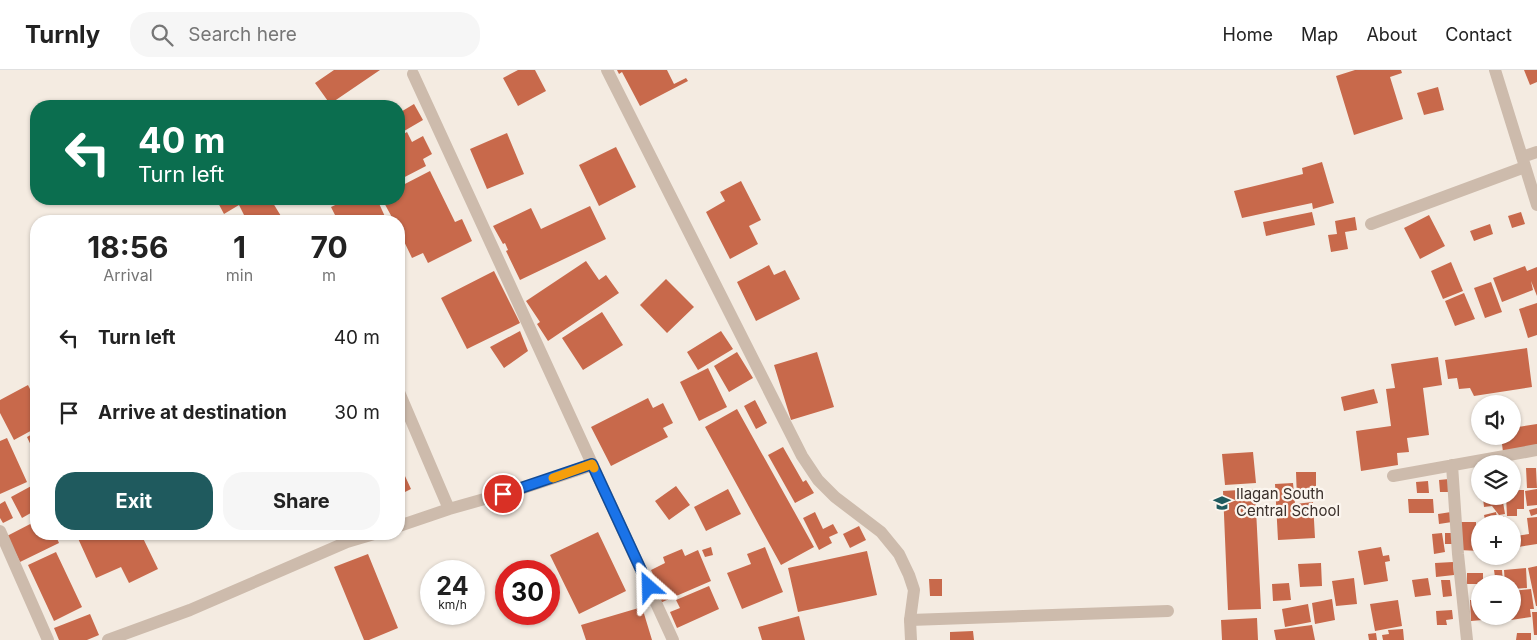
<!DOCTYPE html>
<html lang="en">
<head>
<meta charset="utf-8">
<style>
	body { margin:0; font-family:Inter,sans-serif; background:#f6f6f6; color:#222; height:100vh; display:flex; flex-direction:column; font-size:19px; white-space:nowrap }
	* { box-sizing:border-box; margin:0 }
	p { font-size:16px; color:#767676 }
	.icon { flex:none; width:28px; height:28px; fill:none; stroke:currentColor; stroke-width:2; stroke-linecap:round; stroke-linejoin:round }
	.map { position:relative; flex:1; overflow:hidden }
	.sheet { position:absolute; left:30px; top:145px; width:375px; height:325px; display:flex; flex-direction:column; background:#fff; border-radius:20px; box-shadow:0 1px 4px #0004 }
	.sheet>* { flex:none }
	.guide { position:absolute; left:30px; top:30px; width:375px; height:105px; border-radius:20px; box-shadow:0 1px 4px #0004; background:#0b6e4f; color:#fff; overflow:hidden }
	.fabs { position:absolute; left:1471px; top:325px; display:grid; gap:10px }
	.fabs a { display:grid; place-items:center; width:50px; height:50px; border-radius:50%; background:#fff; box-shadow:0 1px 4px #0004; font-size:25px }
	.speed { position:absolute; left:420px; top:490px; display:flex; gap:10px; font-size:25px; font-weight:700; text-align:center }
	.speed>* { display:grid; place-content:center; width:65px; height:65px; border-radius:50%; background:#fff; box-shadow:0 1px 4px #0004; line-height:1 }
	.speed small { font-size:12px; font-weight:400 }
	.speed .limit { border:8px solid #d22; background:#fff; color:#111 }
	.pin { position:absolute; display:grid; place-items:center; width:42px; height:42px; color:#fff; margin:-21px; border:2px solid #fff; border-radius:50%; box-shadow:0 1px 5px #0007 }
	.me { position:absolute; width:55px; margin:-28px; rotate:335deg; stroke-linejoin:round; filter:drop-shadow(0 0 4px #0008) }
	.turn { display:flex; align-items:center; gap:18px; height:105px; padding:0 25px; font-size:22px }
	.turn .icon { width:65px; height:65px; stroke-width:2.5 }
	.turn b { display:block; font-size:35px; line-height:42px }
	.eta { display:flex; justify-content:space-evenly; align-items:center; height:85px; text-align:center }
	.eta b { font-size:30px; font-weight:700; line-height:35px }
	.cta { display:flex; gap:10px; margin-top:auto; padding:10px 25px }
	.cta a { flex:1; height:58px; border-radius:20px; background:#1f5a5e; color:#fff; font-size:20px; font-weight:700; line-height:58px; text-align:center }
	.cta a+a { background:#f6f6f6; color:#222 }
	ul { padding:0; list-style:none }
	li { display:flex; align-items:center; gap:15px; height:75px; padding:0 25px }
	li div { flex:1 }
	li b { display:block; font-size:19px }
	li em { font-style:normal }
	header { display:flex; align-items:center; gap:30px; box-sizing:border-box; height:70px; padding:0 25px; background:#fff; border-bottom:1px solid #e0e0e0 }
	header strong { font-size:24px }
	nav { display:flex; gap:28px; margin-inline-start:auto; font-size:18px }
	.search { width:350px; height:45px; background:#f6f6f6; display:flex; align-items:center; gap:12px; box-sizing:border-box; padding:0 18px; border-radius:20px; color:#767676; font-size:19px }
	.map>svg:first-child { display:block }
	.building { fill:#c8694b }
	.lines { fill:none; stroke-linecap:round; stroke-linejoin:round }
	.lane { stroke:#cdbbac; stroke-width:12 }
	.street { stroke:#cdbbac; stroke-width:12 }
	.route-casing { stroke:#114b97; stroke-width:12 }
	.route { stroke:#1a73e8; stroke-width:9 }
	.slow { stroke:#f59e0b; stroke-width:9 }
	.labels { text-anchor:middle; stroke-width:4.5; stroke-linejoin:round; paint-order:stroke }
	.poi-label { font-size:15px; fill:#3b302b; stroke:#fbf5ee; text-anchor:start }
</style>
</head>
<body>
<header>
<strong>Turnly</strong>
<div class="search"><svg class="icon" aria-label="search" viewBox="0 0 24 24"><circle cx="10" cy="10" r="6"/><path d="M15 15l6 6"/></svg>Search here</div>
<nav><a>Home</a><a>Map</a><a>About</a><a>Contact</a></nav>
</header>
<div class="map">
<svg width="1537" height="570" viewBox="0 0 1537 570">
	<rect width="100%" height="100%" fill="#f4ebe1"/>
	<path class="building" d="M 334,0 L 380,0 L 330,34 L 315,13 Z
		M 518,0 L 535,0 L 546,21 L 518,36 L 503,8 Z
		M 617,0 L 667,0 L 674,14 L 686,8 L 688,11 L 640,36 L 622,2 L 619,4 Z
		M 1355,0 L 1401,0 L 1402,3 L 1390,7 L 1403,49 L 1354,65 L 1336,6 Z
		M 1524,0 L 1537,0 L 1537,12 L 1530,15 Z
		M 1438,17 L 1444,40 L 1424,45 L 1417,23 Z
		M 414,34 L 423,50 L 399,64 L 399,43 Z
		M 407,62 L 412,72 L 423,66 L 432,84 L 423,89 L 426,96 L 399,110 L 399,67 Z
		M 507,63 L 524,104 L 487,119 L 470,79 Z
		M 616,77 L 636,117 L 599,136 L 579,95 Z
		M 1322,92 L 1334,133 L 1313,139 L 1312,133 L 1242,148 L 1234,121 L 1303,104 L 1302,98 Z
		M 430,101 L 455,152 L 462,149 L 472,171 L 428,193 L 423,183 L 412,188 L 399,161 L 399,151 L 394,151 L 382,129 L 399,129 L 399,117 Z
		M 741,111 L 761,150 L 749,156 L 758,174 L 730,189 L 706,142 L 725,131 L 720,122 Z
		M 216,129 L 281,129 L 273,133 L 284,151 L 247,151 L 239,135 L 224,144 Z
		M 348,129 L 377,129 L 387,151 L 338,151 L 331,137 Z
		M 590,136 L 606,169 L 520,210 L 506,181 L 508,180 L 505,173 L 503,174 L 493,156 L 531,138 L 541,159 Z
		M 1312,142 L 1315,155 L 1266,166 L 1263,152 Z
		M 1521,142 L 1525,154 L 1512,158 L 1508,146 Z
		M 1429,145 L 1445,176 L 1420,189 L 1404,158 Z
		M 1355,147 L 1357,160 L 1345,162 L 1348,179 L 1331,182 L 1328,165 L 1337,164 L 1335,151 Z
		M 1490,154 L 1493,164 L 1474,171 L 1470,161 Z
		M 586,191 L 599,210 L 606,205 L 619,223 L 548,271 L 537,254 L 540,252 L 526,231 Z
		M 1451,192 L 1463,221 L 1443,229 L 1431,201 Z
		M 769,195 L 774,205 L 785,200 L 800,229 L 756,251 L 737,212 Z
		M 1525,196 L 1527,201 L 1537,197 L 1537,226 L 1531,211 L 1533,220 L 1502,232 L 1493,208 Z
		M 494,201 L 520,253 L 467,279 L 441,228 Z
		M 666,209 L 694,237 L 667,263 L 640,235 Z
		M 1491,212 L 1502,242 L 1485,248 L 1474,218 Z
		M 1464,223 L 1475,249 L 1455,256 L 1445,231 Z
		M 1537,233 L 1537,265 L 1528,268 L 1519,239 Z
		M 602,242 L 623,275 L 583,300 L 562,268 Z
		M 520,261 L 528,281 L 504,298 L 490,277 Z
		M 721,261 L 733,279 L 698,300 L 687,282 Z
		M 1527,278 L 1532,317 L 1474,326 L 1470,318 L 1459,319 L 1457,308 L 1448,309 L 1445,290 Z
		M 737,282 L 753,308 L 729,322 L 714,296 Z
		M 817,282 L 834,337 L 791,350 L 774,295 Z
		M 1438,287 L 1442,315 L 1423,318 L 1429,365 L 1407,368 L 1409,382 L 1397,383 L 1398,395 L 1361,401 L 1356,361 L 1391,356 L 1386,319 L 1395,318 L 1391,294 Z
		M 708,298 L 727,337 L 699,351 L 680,312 Z
		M 28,315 L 36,331 L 36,358 L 14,370 L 0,343 L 0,330 Z
		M 1374,319 L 1378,333 L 1344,341 L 1341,327 Z
		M 648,328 L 653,338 L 663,333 L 673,353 L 663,358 L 668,367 L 611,396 L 591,357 Z
		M 755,330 L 767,353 L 756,359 L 744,336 Z
		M 737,339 L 814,477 L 781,495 L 705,357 Z
		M 1537,354 L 1537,376 L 1503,382 L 1501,366 L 1512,366 L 1512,358 Z
		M 36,362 L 36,386 L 27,367 Z
		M 7,368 L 27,412 L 0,424 L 0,371 Z
		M 783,377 L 803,412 L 806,410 L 814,423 L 795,433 L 768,385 Z
		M 1253,382 L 1256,413 L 1225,415 L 1222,384 Z
		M 399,393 L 411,419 L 399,425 Z
		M 1526,398 L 1536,398 L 1537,418 L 1527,418 Z
		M 1296,402 L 1316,402 L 1316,428 L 1297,429 Z
		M 1449,409 L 1450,422 L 1440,422 L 1439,410 Z
		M 1428,411 L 1429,423 L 1417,423 L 1416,412 Z
		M 1293,413 L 1295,434 L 1313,432 L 1315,468 L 1278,470 L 1275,414 Z
		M 35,414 L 36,416 L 36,440 L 22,448 L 11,427 Z
		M 676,416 L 690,435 L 669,450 L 655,431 Z
		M 728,419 L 741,444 L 706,461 L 694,437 Z
		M 1255,419 L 1261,539 L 1228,540 L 1223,421 Z
		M 1537,419 L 1537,435 L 1527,436 L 1525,421 Z
		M 1512,420 L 1524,420 L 1524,439 L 1517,439 L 1517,446 L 1507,446 L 1506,426 L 1512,426 Z
		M 1490,426 L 1502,426 L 1505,444 L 1499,445 L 1492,436 L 1484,437 L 1483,428 Z
		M 1408,429 L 1433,429 L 1434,443 L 1409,443 Z
		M 5,431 L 13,448 L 3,453 L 0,448 L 0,434 Z
		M 1537,438 L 1537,444 L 1531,446 L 1529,440 Z
		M 815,442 L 823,459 L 833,454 L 838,463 L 829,467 L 832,473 L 819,480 L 803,448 Z
		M 1451,442 L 1452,452 L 1439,454 L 1438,444 Z
		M 1496,442 L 1497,447 L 1504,446 L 1506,454 L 1486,454 L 1484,445 Z
		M 1537,447 L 1537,474 L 1518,477 L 1516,466 L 1529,464 L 1527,448 Z
		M 36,451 L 36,464 L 55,464 L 59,473 L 20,492 L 7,466 Z
		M 1460,452 L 1476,452 L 1476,459 L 1480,460 L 1480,481 L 1459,480 Z
		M 859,456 L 866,470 L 850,478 L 843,464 Z
		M 598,462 L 626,521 L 579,544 L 550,485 Z
		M 1442,463 L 1445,482 L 1434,484 L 1432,464 Z
		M 1445,463 L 1452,463 L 1452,474 L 1445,474 Z
		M 76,464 L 141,464 L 158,499 L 129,513 L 121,497 L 96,508 Z
		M 711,477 L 713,485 L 705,487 L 702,480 Z
		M 765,477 L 783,522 L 742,539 L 727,503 L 751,494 L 747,484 Z
		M 1381,477 L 1383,486 L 1389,485 L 1390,491 L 1385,492 L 1388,511 L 1364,515 L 1358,481 Z
		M 682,479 L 685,486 L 698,480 L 711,511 L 660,533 L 654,519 L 659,517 L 651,500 L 665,493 L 663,487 Z
		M 867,481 L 877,525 L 798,542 L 788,498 Z
		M 56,482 L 82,537 L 54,551 L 28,495 Z
		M 368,484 L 398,558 L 369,570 L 364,570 L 334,497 Z
		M 1453,492 L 1454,505 L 1436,507 L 1435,493 Z
		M 1321,493 L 1322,516 L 1300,517 L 1298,494 Z
		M 1537,496 L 1537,536 L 1536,536 L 1528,498 Z
		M 1526,498 L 1527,518 L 1512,519 L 1512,514 L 1505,514 L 1504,500 Z
		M 1494,500 L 1502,500 L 1503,514 L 1489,514 L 1489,508 L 1495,507 Z
		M 1467,503 L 1483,503 L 1483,514 L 1467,514 Z
		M 1354,508 L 1357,534 L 1336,536 L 1332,511 Z
		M 1428,508 L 1431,525 L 1415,527 L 1412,510 Z
		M 929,509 L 942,509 L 942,526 L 930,526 Z
		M 1441,510 L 1450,510 L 1452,526 L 1443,527 Z
		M 1289,513 L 1291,530 L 1273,531 L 1272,514 Z
		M 709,516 L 719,539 L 677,558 L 670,542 L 680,538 L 676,530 Z
		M 1475,517 L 1480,517 L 1480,527 L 1475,527 Z
		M 1531,519 L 1534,539 L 1530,539 L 1531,547 L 1511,550 L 1512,521 Z
		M 1332,529 L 1335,550 L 1315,554 L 1312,533 Z
		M 1398,530 L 1402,556 L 1375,561 L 1370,534 Z
		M 1470,530 L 1480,530 L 1480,546 L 1482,546 L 1482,550 L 1471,551 Z
		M 1308,534 L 1311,552 L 1285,557 L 1282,539 Z
		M 642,537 L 652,570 L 586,570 L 581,555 Z
		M 1452,540 L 1453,549 L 1446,550 L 1447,555 L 1437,555 L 1436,541 Z
		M 1532,542 L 1537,542 L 1537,565 L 1534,565 Z
		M 90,544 L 99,565 L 87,570 L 59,570 L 54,558 Z
		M 799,546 L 805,570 L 762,570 L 758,557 Z
		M 1257,548 L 1258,570 L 1222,570 L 1221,550 Z
		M 1312,555 L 1315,570 L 1276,570 L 1274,560 Z
		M 1403,559 L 1404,570 L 1383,570 L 1382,565 L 1389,564 L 1388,560 Z
		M 973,561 L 974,570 L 950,570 L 950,562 Z
		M 1376,563 L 1377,570 L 1369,570 L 1368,564 Z
		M 1517,563 L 1531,563 L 1531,570 L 1516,570 Z"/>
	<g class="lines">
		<path class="lane" d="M 910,550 L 1168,541"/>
		<path class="street" d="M 607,0 L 802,386 L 818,410 L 835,427 L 881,462 L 899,484 L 909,505 L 914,520 L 910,550 L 911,570
			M 1495,0 L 1537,135
			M 413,4 L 673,570
			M 1522,87 L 1537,82
			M 1371,154 L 1525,97
			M 399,322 L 449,439
			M 1452,395 L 1458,484 L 1467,570
			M 1393,406 L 1537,380
			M 399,456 L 449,439 L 520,419 L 593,395
			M 0,461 L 48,570
			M 108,570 L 190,540 L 347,472 L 374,464"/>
	</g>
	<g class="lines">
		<g class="route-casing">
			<path id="route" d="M 503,424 L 592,394 L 649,517"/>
		</g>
		<use href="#route" class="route"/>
		<path class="slow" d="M 553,408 L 592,394 L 594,398"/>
	</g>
	<defs>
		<g id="school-bare" transform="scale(1.35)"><path d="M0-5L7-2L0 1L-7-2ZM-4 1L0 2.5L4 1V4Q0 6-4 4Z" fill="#1f5a5e" stroke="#fbf5ee" stroke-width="2.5" paint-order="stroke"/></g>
	</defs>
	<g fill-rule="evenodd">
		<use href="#school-bare" x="1222" y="433"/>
	</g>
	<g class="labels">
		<g class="poi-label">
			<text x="1236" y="429">Ilagan South<tspan x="1236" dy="17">Central School</tspan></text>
		</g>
	</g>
</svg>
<div class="fabs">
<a><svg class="icon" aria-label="sound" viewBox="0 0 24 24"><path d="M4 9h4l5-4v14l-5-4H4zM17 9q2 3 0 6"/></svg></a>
<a><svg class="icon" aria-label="layers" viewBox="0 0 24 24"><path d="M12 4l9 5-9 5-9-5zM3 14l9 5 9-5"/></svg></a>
<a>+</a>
<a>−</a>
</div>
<div class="speed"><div>24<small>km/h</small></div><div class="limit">30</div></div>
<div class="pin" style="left:503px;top:424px;background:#d93025"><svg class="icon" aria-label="arrive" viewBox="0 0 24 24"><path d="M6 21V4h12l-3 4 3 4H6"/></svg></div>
<svg class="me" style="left:649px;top:517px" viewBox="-20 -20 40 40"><path d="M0-17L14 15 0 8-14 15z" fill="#1a73e8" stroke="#fff" stroke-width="4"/></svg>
<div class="guide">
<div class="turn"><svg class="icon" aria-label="left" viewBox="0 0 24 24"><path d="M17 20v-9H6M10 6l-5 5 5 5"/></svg><div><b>40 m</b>Turn left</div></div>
</div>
<section class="sheet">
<div class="eta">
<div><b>18:56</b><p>Arrival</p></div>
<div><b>1</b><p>min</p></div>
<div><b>70</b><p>m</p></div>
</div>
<ul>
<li><svg class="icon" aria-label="left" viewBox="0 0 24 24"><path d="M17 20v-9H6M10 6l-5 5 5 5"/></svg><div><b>Turn left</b></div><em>40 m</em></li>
<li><svg class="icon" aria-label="arrive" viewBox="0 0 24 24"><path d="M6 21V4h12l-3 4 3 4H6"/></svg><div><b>Arrive at destination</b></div><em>30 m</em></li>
</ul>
<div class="cta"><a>Exit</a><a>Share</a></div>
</section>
</div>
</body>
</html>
